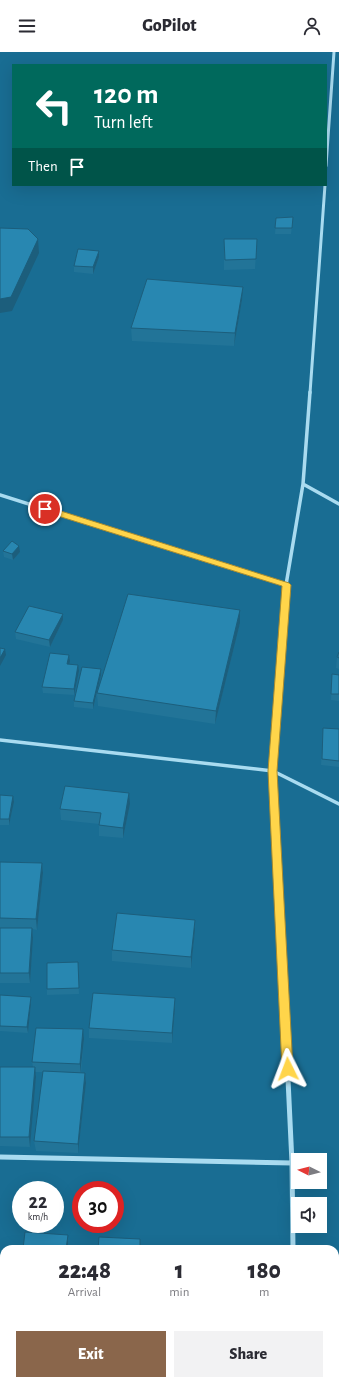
<!DOCTYPE html>
<html lang="en">
<head>
<meta charset="utf-8">
<style>
	body { margin:0; font-family:"Alegreya Sans",sans-serif; background:#f2f2f3; color:#2b2b33; height:100vh; display:flex; flex-direction:column; font-size:15px; white-space:nowrap }
	* { box-sizing:border-box; margin:0 }
	p { font-size:13px; color:#7c7c81 }
	.icon { flex:none; width:22px; height:22px; fill:none; stroke:currentColor; stroke-width:2; stroke-linecap:round; stroke-linejoin:round }
	.map { position:relative; flex:1; overflow:hidden }
	.details { position:absolute; left:0px; top:1193px; width:339px; height:140px; display:flex; flex-direction:column; background:#fff; border-radius:12px 12px 0 0; box-shadow:0 4px 16px #0002 }
	.details>* { flex:none }
	.banner { position:absolute; left:12px; top:12px; width:315px; height:122px; border-radius:0px; box-shadow:0 4px 16px #0002; background:#00695c; color:#fff; overflow:hidden }
	.needle { width:26px; rotate:276deg }
	.controls { position:absolute; left:291px; top:1101px; display:grid; gap:8px }
	.controls a { display:grid; place-items:center; width:36px; height:36px; border-radius:0px; background:#fff; box-shadow:0 4px 16px #0002; font-size:20px }
	.speed { position:absolute; left:12px; top:1129px; display:flex; gap:8px; font-size:20px; font-weight:700; text-align:center }
	.speed>* { display:grid; place-content:center; width:52px; height:52px; border-radius:50%; background:#fff; box-shadow:0 4px 16px #0002; line-height:1 }
	.speed small { font-size:10px; font-weight:400 }
	.speed .limit { border:6px solid #d22; background:#fff; color:#111 }
	.pin { position:absolute; display:grid; place-items:center; width:34px; height:34px; color:#fff; margin:-17px; border:2px solid #fff; border-radius:50%; box-shadow:0 1px 4px #0007 }
	.me { position:absolute; width:44px; margin:-22px; rotate:357deg; stroke-linejoin:round; filter:drop-shadow(0 0 3px #0008) }
	.turn { display:flex; align-items:center; gap:14px; height:84px; padding:0 16px; font-size:18px }
	.turn .icon { width:52px; height:52px; stroke-width:2.5 }
	.turn b { display:block; font-size:28px; line-height:34px }
	.then { display:flex; align-items:center; height:38px; padding:0 16px; background:#0003; gap:8px; font-size:15px }
	.eta { display:flex; justify-content:space-evenly; align-items:center; height:68px; text-align:center }
	.eta b { font-size:24px; font-weight:800; line-height:28px }
	.primary-button { display:flex; gap:8px; margin-top:auto; padding:8px 16px }
	.primary-button a { flex:1; height:46px; border-radius:0px; background:#8a664b; color:#fff; font-size:16px; font-weight:800; line-height:46px; text-align:center }
	.primary-button a+a { background:#f2f2f3; color:#2b2b33 }
	header { display:flex; justify-content:space-between; align-items:center; height:52px; padding:0 16px; background:#fff; font-size:18px; font-weight:800 }
	.map>svg:first-child { display:block }
	.lines { fill:none; stroke-linecap:round; stroke-linejoin:round }
	.minor-far2 { stroke:#a9dbf0; stroke-width:3 }
	.minor-far1 { stroke:#a9dbf0; stroke-width:3.5 }
	.minor { stroke:#a9dbf0; stroke-width:5 }
	.wall { fill:#227498 }
	.shaded-wall { fill:#1c5e7c }
	.building { fill:#2887b1; stroke:#1c5e7c }
	.route { fill:#ffd54a; stroke:#a68a30 }
</style>
</head>
<body>
<header><svg class="icon" aria-label="menu" viewBox="0 0 24 24"><path d="M4 6h16M4 12h16M4 18h16"/></svg>GoPilot<svg class="icon" aria-label="person" viewBox="0 0 24 24"><circle cx="12" cy="8" r="4"/><path d="M4 21q1-7 8-7t8 7"/></svg></header>
<div class="map">
<svg width="339" height="1333" viewBox="0 0 339 1333">
	<rect width="100%" height="100%" fill="#196d93"/>
	<g class="lines">
		<path class="minor-far2" d="M 326,114 L 334,0
			M 310,341 L 325,133"/>
		<path class="minor-far1" d="M 303,432 L 339,452
			M 0,443 L 286,533
			M 0,688 L 273,719 L 339,752
			M 276,776 L 273,719 L 286,533 L 303,432 L 310,340"/>
		<path class="minor" d="M 276,775 L 292,1111 L 293,1197
			M 0,1105 L 292,1111
			M 295,1329 L 295,1333"/>
	</g>
	<path class="wall" d="M 103,133 L 130,133 L 103,134 Z
		M 293,165 L 291,182 L 275,182 L 276,166 Z
		M 224,187 L 257,187 L 255,217 L 224,218 Z
		M 99,199 L 99,205 L 93,222 L 74,220 L 74,214 Z
		M 242,248 L 234,294 L 132,289 L 131,276 Z
		M 3,499 L 20,500 L 13,508 L 4,505 Z
		M 63,562 L 63,568 L 50,595 L 16,587 L 15,580 Z
		M 240,571 L 215,672 L 98,654 L 97,642 L 93,657 L 74,655 L 74,649 L 101,623 L 97,641 Z
		M 339,600 L 339,617 L 336,616 L 337,605 Z
		M 69,603 L 70,609 L 69,612 L 79,619 L 74,643 L 43,641 L 42,635 Z
		M 332,622 L 339,623 L 339,649 L 331,648 Z
		M 339,677 L 339,715 L 321,713 L 323,683 Z
		M 0,743 L 14,750 L 9,773 L 0,773 Z
		M 130,752 L 123,786 L 99,784 L 99,772 L 61,768 L 60,757 Z
		M 0,810 L 42,811 L 43,821 L 37,878 L 32,877 L 33,886 L 30,931 L 0,931 Z
		M 195,868 L 195,878 L 191,916 L 112,909 L 112,898 Z
		M 78,910 L 79,942 L 47,943 L 47,937 Z
		M 0,943 L 31,951 L 28,981 L 0,979 Z
		M 175,956 L 172,991 L 89,986 L 89,976 Z
		M 84,987 L 81,1021 L 85,1021 L 86,1031 L 78,1101 L 36,1099 L 34,1089 L 43,1020 L 35,1020 L 36,1025 L 30,1095 L 0,1094 L 0,1015 L 33,1015 L 32,1010 Z"/>
	<path class="shaded-wall" d="M 38,187 L 39,201 L 12,259 L 0,261 L 0,247 Z
		M 99,199 L 99,205 L 93,222 L 93,215 Z
		M 243,235 L 242,248 L 234,294 L 235,281 Z
		M 19,494 L 20,500 L 13,508 L 12,502 Z
		M 240,558 L 240,571 L 215,672 L 216,659 Z
		M 63,562 L 63,568 L 50,595 L 49,588 Z
		M 5,597 L 6,603 L 0,614 L 0,606 Z
		M 69,603 L 70,609 L 68,619 L 67,612 Z
		M 78,613 L 79,619 L 74,643 L 74,637 Z
		M 101,617 L 101,623 L 93,657 L 93,651 Z
		M 129,741 L 130,752 L 123,786 L 123,776 Z
		M 13,744 L 14,750 L 9,773 L 9,767 Z
		M 42,811 L 43,821 L 37,878 L 36,867 Z
		M 195,868 L 195,878 L 191,916 L 191,905 Z
		M 32,876 L 33,886 L 30,931 L 29,921 Z
		M 31,945 L 31,951 L 28,981 L 27,975 Z
		M 175,946 L 175,956 L 172,991 L 172,981 Z
		M 83,977 L 84,987 L 80,1022 L 80,1012 Z
		M 35,1015 L 36,1025 L 30,1095 L 29,1085 Z
		M 85,1021 L 86,1031 L 78,1101 L 78,1092 Z
		M 68,1183 L 68,1197 L 66,1197 Z"/>
	<path class="building" d="M 293,165 L 292,176 L 275,176 L 276,166 Z
		M 0,176 L 28,177 L 38,187 L 11,245 L 0,247 Z
		M 224,187 L 257,187 L 256,207 L 225,208 Z
		M 78,197 L 99,199 L 93,215 L 74,214 Z
		M 147,227 L 243,235 L 235,281 L 131,276 Z
		M 12,489 L 19,494 L 12,502 L 3,499 Z
		M 128,542 L 240,558 L 216,659 L 97,641 Z
		M 29,554 L 63,562 L 49,588 L 15,580 Z
		M 0,596 L 5,597 L 0,606 Z
		M 339,600 L 339,606 L 337,605 Z
		M 50,601 L 69,603 L 67,612 L 78,613 L 74,637 L 42,635 Z
		M 82,615 L 101,617 L 93,651 L 74,649 Z
		M 332,622 L 339,623 L 339,642 L 331,642 Z
		M 323,676 L 339,677 L 339,709 L 322,707 Z
		M 65,734 L 129,741 L 123,776 L 99,773 L 101,761 L 60,757 Z
		M 0,743 L 13,744 L 9,767 L 0,767 Z
		M 0,810 L 42,811 L 36,867 L 0,866 Z
		M 117,861 L 195,868 L 191,905 L 112,898 Z
		M 0,876 L 32,876 L 29,921 L 0,921 Z
		M 78,910 L 79,936 L 47,937 L 47,911 Z
		M 93,941 L 175,946 L 172,981 L 89,976 Z
		M 0,943 L 31,945 L 27,975 L 0,974 Z
		M 36,976 L 83,977 L 80,1012 L 32,1010 Z
		M 0,1015 L 35,1015 L 29,1085 L 0,1085 Z
		M 43,1019 L 85,1021 L 78,1092 L 34,1089 Z
		M 25,1180 L 68,1183 L 66,1197 L 23,1197 Z
		M 99,1185 L 140,1187 L 140,1197 L 98,1197 Z
		M 89,1329 L 125,1329 L 124,1333 L 89,1333 Z"/>
	<path class="route" d="M 45,454 L 289,531 L 291,533 L 277,719 L 293,1017 L 291,1020 L 288,1022 L 284,1020 L 282,1017 L 268,719 L 282,534 L 42,459 L 42,455 Z"/>
</svg>
<div class="controls">
<a><svg class="needle" viewBox="-14 -14 28 28"><path d="M0-13l5 13h-10z" fill="#e53935"/><path d="M0 13l5-13h-10z" fill="#7c7c81"/></svg></a>
<a><svg class="icon" aria-label="sound" viewBox="0 0 24 24"><path d="M4 9h4l5-4v14l-5-4H4zM17 9q2 3 0 6"/></svg></a>
</div>
<div class="speed"><div>22<small>km/h</small></div><div class="limit">30</div></div>
<div class="pin" style="left:45px;top:457px;background:#d93025"><svg class="icon" aria-label="arrive" viewBox="0 0 24 24"><path d="M6 21V4h12l-3 4 3 4H6"/></svg></div>
<svg class="me" style="left:288px;top:1017px" viewBox="-20 -20 40 40"><path d="M0-17L14 15 0 8-14 15z" fill="#ffd54a" stroke="#fff" stroke-width="4"/></svg>
<div class="banner">
<div class="turn"><svg class="icon" aria-label="left" viewBox="0 0 24 24"><path d="M17 20v-9H6M10 6l-5 5 5 5"/></svg><div><b>120 m</b>Turn left</div></div>
<div class="then">Then<svg class="icon" aria-label="arrive" viewBox="0 0 24 24"><path d="M6 21V4h12l-3 4 3 4H6"/></svg></div>
</div>
<section class="details">
<div class="eta">
<div><b>22:48</b><p>Arrival</p></div>
<div><b>1</b><p>min</p></div>
<div><b>180</b><p>m</p></div>
</div>
<div class="primary-button"><a>Exit</a><a>Share</a></div>
</section>
</div>
</body>
</html>
